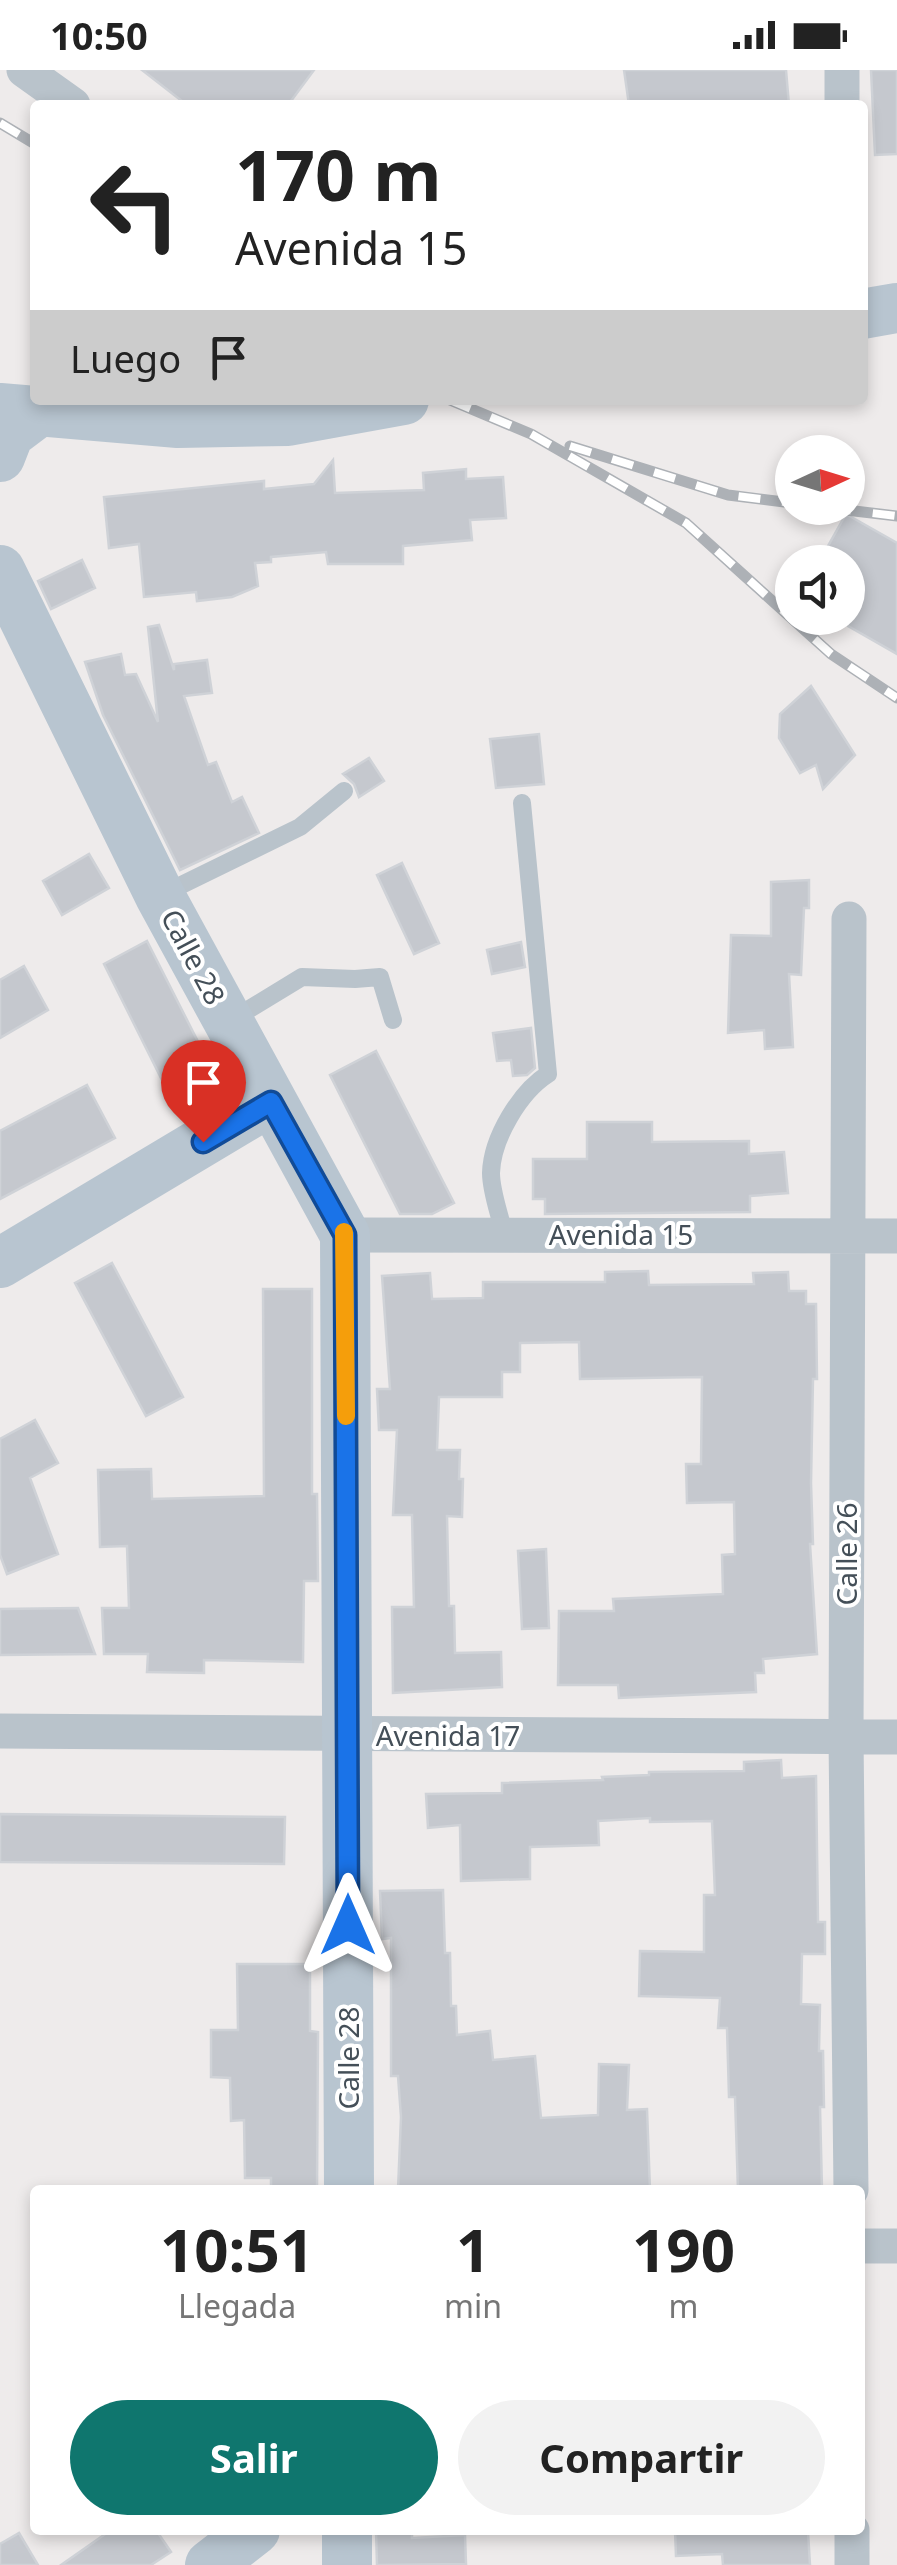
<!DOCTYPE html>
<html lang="es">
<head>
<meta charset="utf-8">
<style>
	body { margin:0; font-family:"Noto Sans",sans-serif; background:#f2f2f2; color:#222; height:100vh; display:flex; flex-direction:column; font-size:38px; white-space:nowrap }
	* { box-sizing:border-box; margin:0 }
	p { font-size:32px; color:#767676 }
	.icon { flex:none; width:55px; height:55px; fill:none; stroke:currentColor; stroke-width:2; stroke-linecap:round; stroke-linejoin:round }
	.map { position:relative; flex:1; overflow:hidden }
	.side { position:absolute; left:30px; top:2115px; width:835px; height:350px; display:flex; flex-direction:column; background:#fff; border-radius:10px; box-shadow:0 5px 15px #0003 }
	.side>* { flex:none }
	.guide { position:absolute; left:30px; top:30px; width:838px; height:305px; border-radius:10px; box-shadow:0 5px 15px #0003; background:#fff; color:#222; overflow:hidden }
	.needle { width:65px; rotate:86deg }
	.controls { position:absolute; left:775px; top:365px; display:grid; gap:20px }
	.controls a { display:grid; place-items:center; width:90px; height:90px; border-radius:50%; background:#fff; box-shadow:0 5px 15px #0003; font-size:50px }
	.pin { position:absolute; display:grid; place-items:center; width:85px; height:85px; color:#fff; margin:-102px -42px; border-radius:50% 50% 50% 0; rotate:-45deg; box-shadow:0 0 10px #0007 }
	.pin .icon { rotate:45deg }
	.me { position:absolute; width:110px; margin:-55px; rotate:0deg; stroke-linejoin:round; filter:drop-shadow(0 0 8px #0008) }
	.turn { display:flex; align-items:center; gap:35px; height:210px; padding:0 40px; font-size:45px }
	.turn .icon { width:130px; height:130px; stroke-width:2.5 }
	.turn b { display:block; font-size:70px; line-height:85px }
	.then { display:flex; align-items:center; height:95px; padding:0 40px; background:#0003; gap:20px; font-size:38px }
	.eta { display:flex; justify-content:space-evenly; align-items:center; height:170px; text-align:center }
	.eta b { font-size:60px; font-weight:700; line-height:70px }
	.button { display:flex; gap:20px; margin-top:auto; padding:20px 40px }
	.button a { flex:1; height:115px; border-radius:60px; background:#0f766e; color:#fff; font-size:40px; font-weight:700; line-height:115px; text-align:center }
	.button a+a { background:#f2f2f2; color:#222 }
	.status { display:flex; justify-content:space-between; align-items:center; height:70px; padding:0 50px; background:#fff; direction:ltr }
	.status svg { height:28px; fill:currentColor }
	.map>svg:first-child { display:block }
	.building { fill:#c5c8ce; stroke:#cfd2d7; stroke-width:2.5 }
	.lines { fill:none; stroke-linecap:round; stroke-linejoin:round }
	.lane { stroke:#b9c3cb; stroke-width:18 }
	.street { stroke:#b9c3cb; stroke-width:35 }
	.secondary { stroke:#b8c5d0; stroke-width:50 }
	.rail-casing { stroke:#adb1b6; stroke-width:11 }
	.rail { stroke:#fff; stroke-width:8; stroke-dasharray:22; stroke-linecap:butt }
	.route-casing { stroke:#114b97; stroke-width:25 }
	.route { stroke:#1a73e8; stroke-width:18 }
	.slow { stroke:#f59e0b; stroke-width:18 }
	.labels { text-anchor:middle; stroke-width:8; stroke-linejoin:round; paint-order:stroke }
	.street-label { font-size:28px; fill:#444f58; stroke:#fff }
</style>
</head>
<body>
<div class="status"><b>10:50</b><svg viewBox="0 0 49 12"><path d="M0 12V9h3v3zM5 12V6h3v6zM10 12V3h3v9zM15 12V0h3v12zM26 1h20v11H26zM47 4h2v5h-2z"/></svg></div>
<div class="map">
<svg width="897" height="2495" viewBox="0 0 897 2495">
	<rect width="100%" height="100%" fill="#eeebeb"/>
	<path class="building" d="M 142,0 L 314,0 L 288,35 L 187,35 Z
		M 624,0 L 786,0 L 789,35 L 629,35 Z
		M 871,0 L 897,0 L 897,84 L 875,85 Z
		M 333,390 L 335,423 L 424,420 L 423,403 L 466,399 L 466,409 L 503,407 L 506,448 L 470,450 L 472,470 L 403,476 L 403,494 L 328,494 L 326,482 L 271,487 L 271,492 L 255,493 L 258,516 L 232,527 L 197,531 L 196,522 L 144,527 L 139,474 L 109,478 L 104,427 L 264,411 L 264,419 L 314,414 Z
		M 846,444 L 897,473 L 897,584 L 848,556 L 848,492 L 819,492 Z
		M 82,490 L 95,518 L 51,539 L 38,511 Z
		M 159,555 L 174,600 L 174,594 L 207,590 L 212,623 L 184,626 L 208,695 L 216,692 L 232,732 L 242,727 L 259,763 L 180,800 L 103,645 L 85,592 L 121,584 L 125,605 L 136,604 L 158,652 L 148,557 Z
		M 811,616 L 855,685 L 823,719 L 816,695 L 800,703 L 779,668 L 780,644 Z
		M 539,664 L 544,714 L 496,718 L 490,669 Z
		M 369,688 L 384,711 L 359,727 L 354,714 L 343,704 Z
		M 89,784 L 109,818 L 62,845 L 43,811 Z
		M 402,793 L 439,873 L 414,884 L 377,805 Z
		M 809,810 L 809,838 L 804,838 L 801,905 L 789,904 L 793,977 L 765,979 L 764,960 L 728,963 L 731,865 L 771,866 L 771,812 Z
		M 147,871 L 225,1025 L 181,1048 L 104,894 Z
		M 521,872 L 525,897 L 492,904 L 487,880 Z
		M 24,896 L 48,940 L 0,968 L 0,910 Z
		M 531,958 L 535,998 L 527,1005 L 513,1006 L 511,990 L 497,991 L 493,963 Z
		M 376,981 L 454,1133 L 432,1144 L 400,1144 L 330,1005 Z
		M 87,1015 L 115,1068 L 0,1129 L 0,1061 Z
		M 587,1052 L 652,1052 L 652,1072 L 749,1071 L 749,1084 L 784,1082 L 788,1123 L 750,1126 L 750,1142 L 545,1144 L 545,1129 L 533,1129 L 533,1089 L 587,1089 Z
		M 112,1193 L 183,1327 L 146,1346 L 75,1213 Z
		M 648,1201 L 649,1215 L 754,1214 L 753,1203 L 788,1202 L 789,1221 L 806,1221 L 806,1234 L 816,1234 L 817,1309 L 813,1309 L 811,1413 L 813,1474 L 810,1474 L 817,1584 L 763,1589 L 764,1603 L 755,1603 L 756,1622 L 619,1628 L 618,1615 L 558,1615 L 559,1541 L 614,1541 L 613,1529 L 723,1524 L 722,1485 L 735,1484 L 734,1432 L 687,1433 L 686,1394 L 701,1394 L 702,1307 L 580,1309 L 579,1272 L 520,1273 L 520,1302 L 502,1302 L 502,1327 L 439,1327 L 437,1380 L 460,1380 L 459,1409 L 463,1409 L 462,1447 L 447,1446 L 449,1536 L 454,1536 L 455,1583 L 501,1582 L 502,1617 L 393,1623 L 392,1537 L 414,1537 L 412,1445 L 393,1445 L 397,1360 L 379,1360 L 377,1319 L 390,1319 L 382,1206 L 430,1203 L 432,1229 L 483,1228 L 483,1212 L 605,1212 L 605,1202 Z
		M 263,1219 L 312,1219 L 312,1424 L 317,1424 L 318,1511 L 304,1511 L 303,1592 L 204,1590 L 204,1603 L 147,1602 L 148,1584 L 104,1584 L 102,1538 L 129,1538 L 127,1476 L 100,1477 L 98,1400 L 151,1399 L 152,1429 L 264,1426 Z
		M 35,1350 L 58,1393 L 30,1408 L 58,1484 L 7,1504 L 0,1485 L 0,1369 Z
		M 546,1479 L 549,1558 L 522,1559 L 518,1481 Z
		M 78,1538 L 95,1584 L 0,1585 L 0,1539 Z
		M 781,1690 L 782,1708 L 816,1706 L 818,1852 L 825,1852 L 825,1884 L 802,1884 L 801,1934 L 820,1935 L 819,1981 L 823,1981 L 824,2037 L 820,2037 L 822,2120 L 738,2120 L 735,2027 L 729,2027 L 727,1958 L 718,1958 L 720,1928 L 639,1926 L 640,1881 L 704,1882 L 704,1825 L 715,1825 L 712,1751 L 650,1752 L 650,1748 L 598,1751 L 599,1775 L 530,1777 L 530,1809 L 461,1811 L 460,1755 L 428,1758 L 426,1724 L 502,1723 L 502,1713 L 603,1710 L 602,1707 L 649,1705 L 649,1702 L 744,1701 L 744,1692 Z
		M 0,1744 L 285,1747 L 284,1794 L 0,1792 Z
		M 443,1820 L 445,1883 L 450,1883 L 451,1936 L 456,1936 L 457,1965 L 490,1961 L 493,1990 L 535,1986 L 541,2048 L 598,2045 L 599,1994 L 629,1995 L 627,2040 L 647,2039 L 650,2120 L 398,2120 L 401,2047 L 398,2006 L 391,2006 L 391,1868 L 382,1869 L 380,1821 Z
		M 237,1894 L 310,1894 L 310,1961 L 318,1962 L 317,2120 L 271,2120 L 271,2108 L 245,2108 L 244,2050 L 231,2051 L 230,2008 L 211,2007 L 211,1960 L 238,1960 Z
		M 111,2460 L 156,2460 L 171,2482 L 151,2495 L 61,2495 Z
		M 376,2460 L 412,2460 L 412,2468 L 465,2465 L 466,2494 L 377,2495 Z
		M 675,2460 L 761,2460 L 761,2464 L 808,2462 L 810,2495 L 723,2495 L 722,2484 L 676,2486 Z
		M 19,2463 L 38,2495 L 0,2495 L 0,2474 Z"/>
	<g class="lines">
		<path class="lane" d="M 163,824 L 300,757 L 344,721
			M 233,949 L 302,907 L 355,909 L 380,907 L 393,950
			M 504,1164 C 500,1145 491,1122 491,1103 C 492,1068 520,1022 548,1004 L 522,733"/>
		<path class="street" d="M 24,0 L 73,35
			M 842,0 L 842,35
			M 849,849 L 846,1667 L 851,2120
			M 345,1165 L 897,1166
			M 0,1661 L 897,1667
			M 860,2176 L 897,2176
			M 852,2460 L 852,2495"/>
		<path class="secondary" d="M 862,244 L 897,238
			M 0,338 L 178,353 L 288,351 L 404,330
			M 0,387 L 9,364 L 37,343
			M 0,500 L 160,826 L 345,1165 L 349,2120
			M 0,1193 L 271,1031
			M 210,2495 L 255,2460
			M 347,2495 L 347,2460"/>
		<g class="rail-casing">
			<path id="rail" d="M 0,53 L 35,74
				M 450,330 L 531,364 L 686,453 L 831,584 L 897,628
				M 570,376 L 728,425 L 792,433
				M 829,438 L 897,446"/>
		</g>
		<use href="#rail" class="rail"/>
	</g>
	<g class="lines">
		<g class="route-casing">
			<path id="route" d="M 203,1072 L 271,1032 L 345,1165 L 348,1855"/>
		</g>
		<use href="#route" class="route"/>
		<path class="slow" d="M 344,1162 L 346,1346"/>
	</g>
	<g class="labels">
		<g class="street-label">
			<text transform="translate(193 887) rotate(62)" y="10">Calle 28</text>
			<text x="621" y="1175">Avenida 15</text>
			<text transform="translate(847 1484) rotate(-90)" y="10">Calle 26</text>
			<text x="448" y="1676">Avenida 17</text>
			<text transform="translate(349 1988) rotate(-90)" y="10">Calle 28</text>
		</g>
	</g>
</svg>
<div class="controls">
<a><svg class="needle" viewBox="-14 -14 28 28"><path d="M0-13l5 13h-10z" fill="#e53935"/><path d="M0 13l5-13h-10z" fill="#767676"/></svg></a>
<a><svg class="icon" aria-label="sound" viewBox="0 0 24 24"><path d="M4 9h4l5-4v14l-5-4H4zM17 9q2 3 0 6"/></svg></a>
</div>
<div class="pin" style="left:203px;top:1072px;background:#d93025"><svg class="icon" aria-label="arrive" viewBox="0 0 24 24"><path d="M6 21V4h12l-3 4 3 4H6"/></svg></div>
<svg class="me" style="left:348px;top:1855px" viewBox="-20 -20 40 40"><path d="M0-17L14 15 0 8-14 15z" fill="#1a73e8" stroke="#fff" stroke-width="4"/></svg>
<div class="guide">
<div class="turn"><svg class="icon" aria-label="left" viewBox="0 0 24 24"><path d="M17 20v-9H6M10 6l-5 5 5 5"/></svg><div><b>170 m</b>Avenida 15</div></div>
<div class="then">Luego<svg class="icon" aria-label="arrive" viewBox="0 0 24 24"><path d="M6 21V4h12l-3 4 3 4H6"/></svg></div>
</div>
<section class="side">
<div class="eta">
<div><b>10:51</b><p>Llegada</p></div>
<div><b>1</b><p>min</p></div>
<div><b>190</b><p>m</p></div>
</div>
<div class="button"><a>Salir</a><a>Compartir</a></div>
</section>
</div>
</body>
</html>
